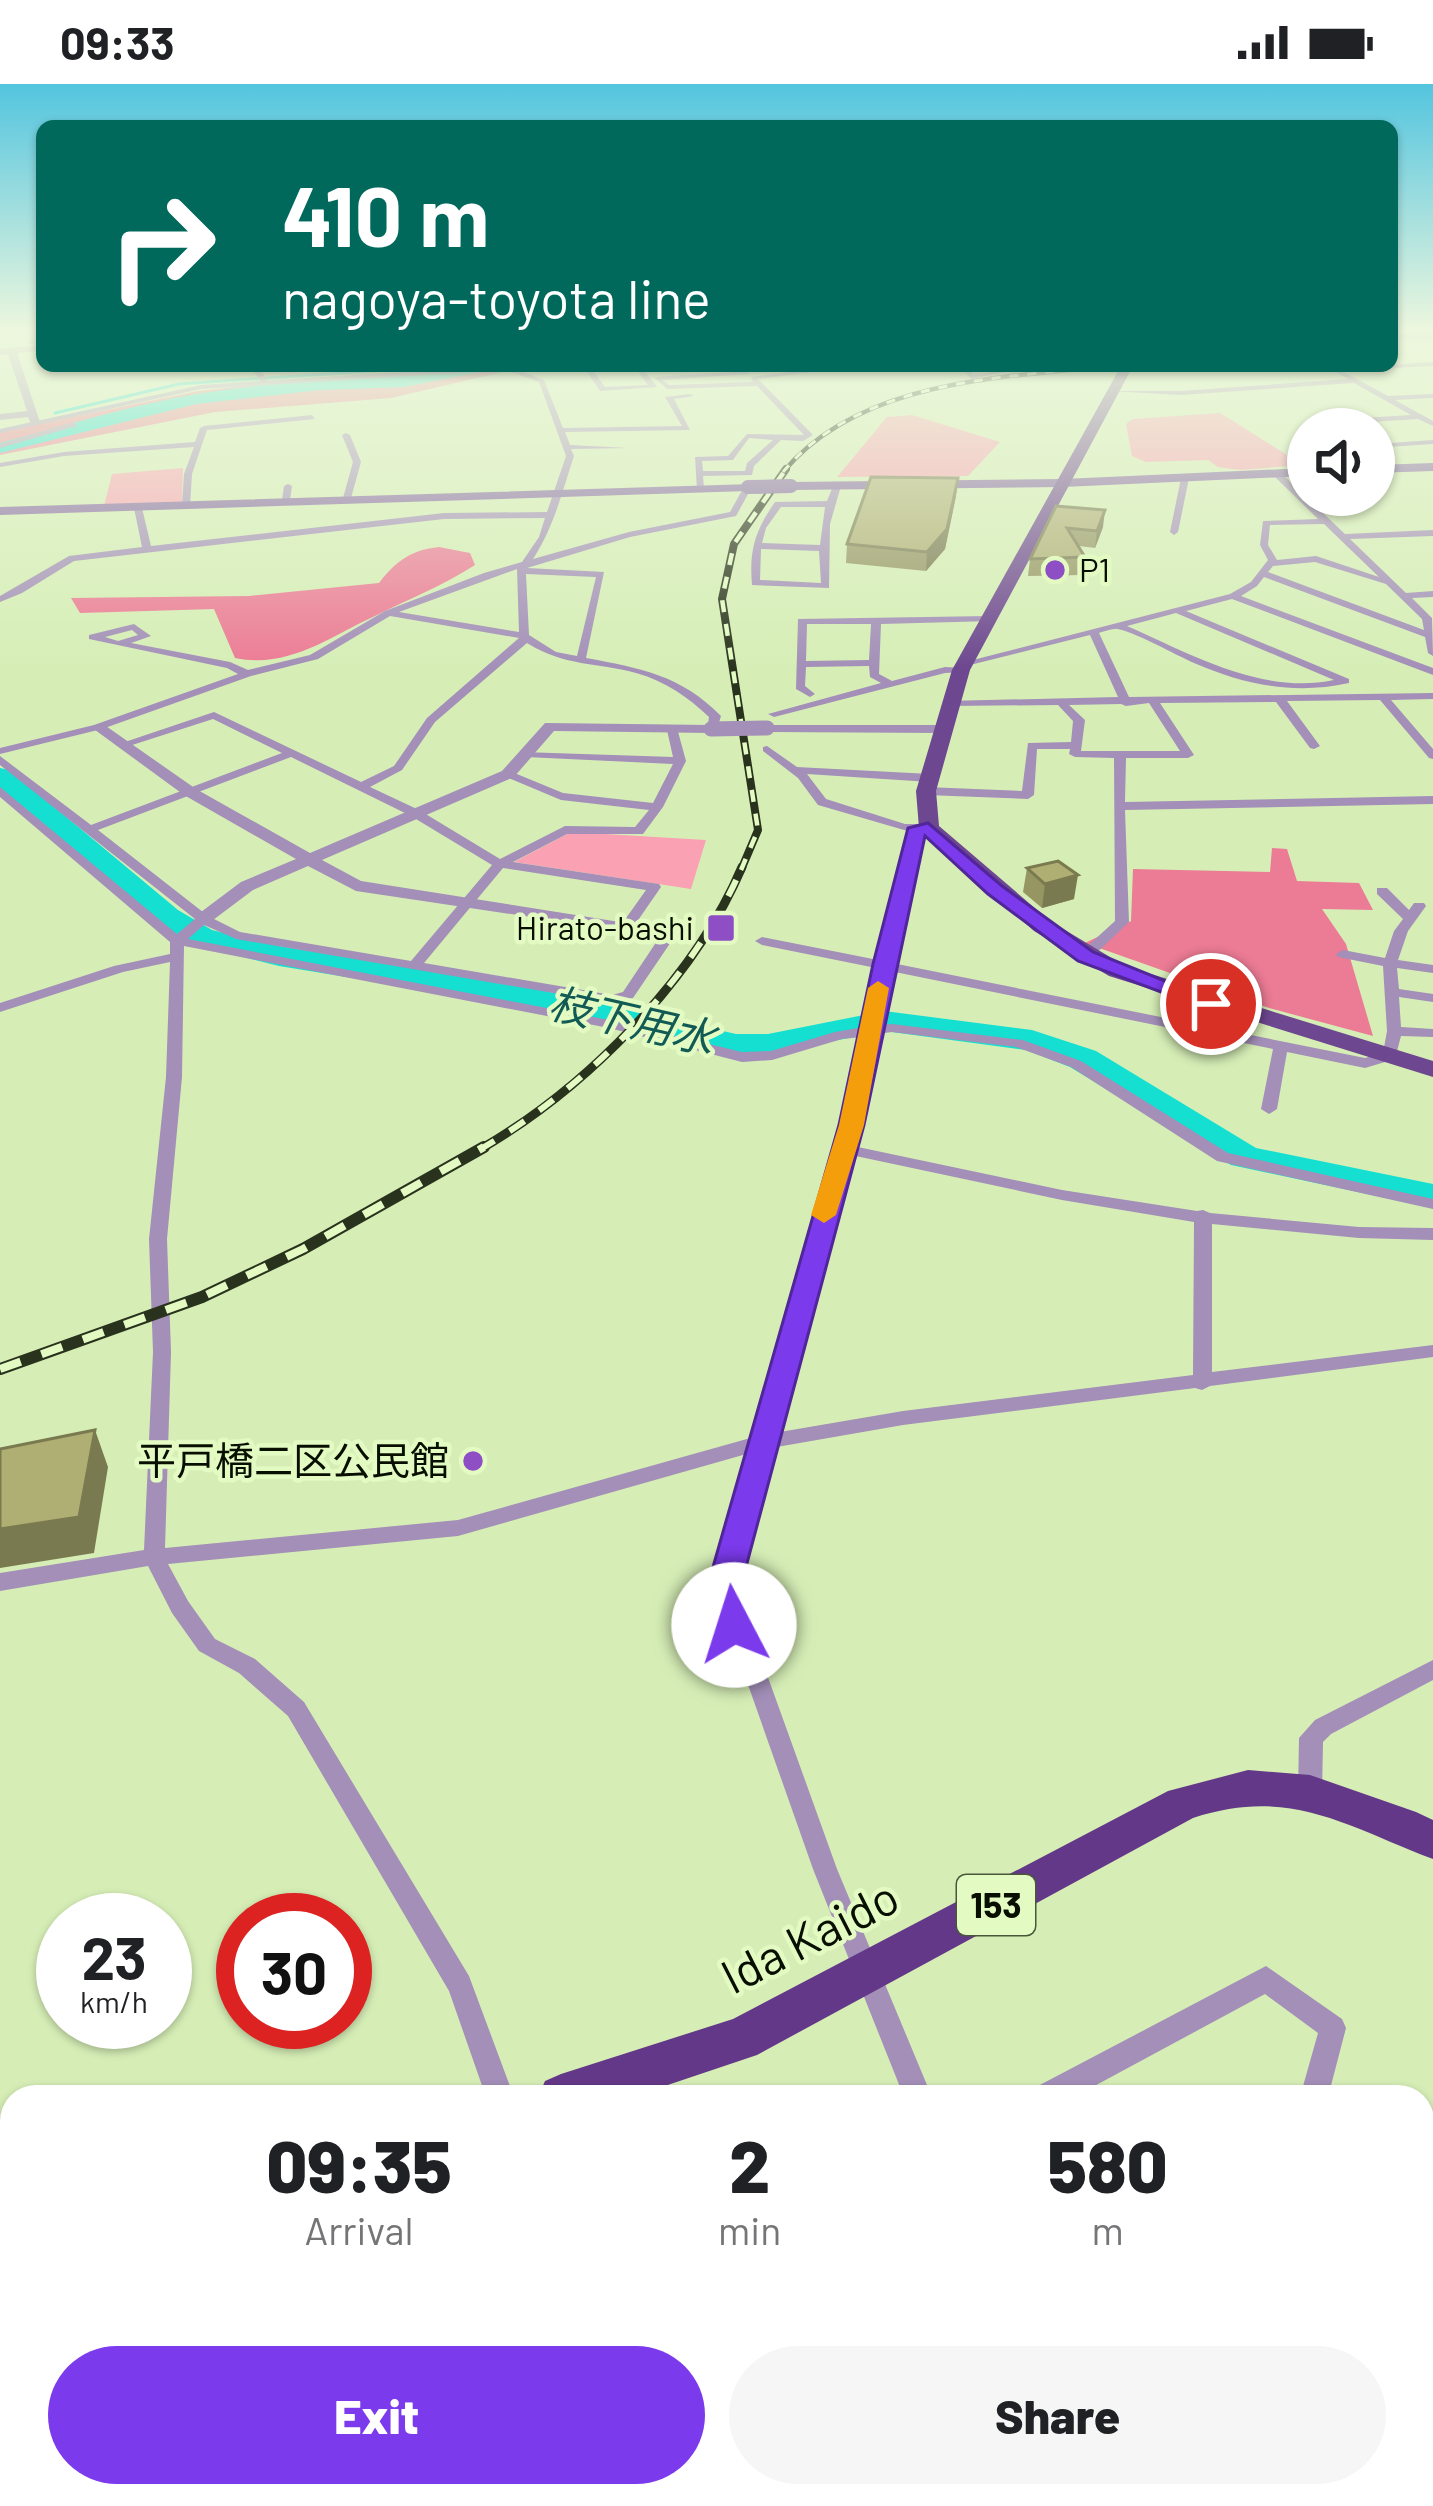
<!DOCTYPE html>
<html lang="en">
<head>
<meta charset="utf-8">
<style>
	body { margin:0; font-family:Barlow,"Noto Sans JP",sans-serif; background:#f6f6f6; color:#202124; height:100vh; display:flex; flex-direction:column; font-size:45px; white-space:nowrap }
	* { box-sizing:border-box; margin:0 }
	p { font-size:39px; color:#757577 }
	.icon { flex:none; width:66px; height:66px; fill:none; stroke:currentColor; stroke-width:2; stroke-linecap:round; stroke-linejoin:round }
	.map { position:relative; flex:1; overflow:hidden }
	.panel { position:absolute; left:0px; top:2001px; width:1434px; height:423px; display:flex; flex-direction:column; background:#fff; border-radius:36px 36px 0 0; box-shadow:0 3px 9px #0004 }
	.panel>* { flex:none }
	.top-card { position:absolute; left:36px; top:36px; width:1362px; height:252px; border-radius:18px; box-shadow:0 3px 9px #0004; background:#00695c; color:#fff; overflow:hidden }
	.fabs { position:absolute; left:1287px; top:324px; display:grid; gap:24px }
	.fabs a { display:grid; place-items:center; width:108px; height:108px; border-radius:50%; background:#fff; box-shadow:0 3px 9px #0004; font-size:60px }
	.speed { position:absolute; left:36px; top:1809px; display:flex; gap:24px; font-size:60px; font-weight:700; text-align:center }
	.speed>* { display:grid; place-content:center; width:156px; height:156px; border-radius:50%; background:#fff; box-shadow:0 3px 9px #0004; line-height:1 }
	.speed small { font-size:30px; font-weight:400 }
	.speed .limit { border:18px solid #d22; background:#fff; color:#111 }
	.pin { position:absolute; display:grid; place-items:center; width:102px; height:102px; color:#fff; margin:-51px; border:6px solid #fff; border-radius:50%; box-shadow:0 3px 12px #0007 }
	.me { position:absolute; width:132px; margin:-66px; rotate:355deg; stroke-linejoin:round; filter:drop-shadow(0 0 9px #0008) }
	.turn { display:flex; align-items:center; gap:42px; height:252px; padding:0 48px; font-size:54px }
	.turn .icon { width:156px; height:156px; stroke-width:2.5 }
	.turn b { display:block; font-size:84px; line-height:102px }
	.eta { display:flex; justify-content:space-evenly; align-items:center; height:204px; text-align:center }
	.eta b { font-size:72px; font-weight:800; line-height:84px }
	.action { display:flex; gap:24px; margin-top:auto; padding:24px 48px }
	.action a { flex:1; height:138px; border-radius:72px; background:#7c3aed; color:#fff; font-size:48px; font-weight:800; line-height:138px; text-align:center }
	.action a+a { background:#f6f6f6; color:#202124 }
	.status { display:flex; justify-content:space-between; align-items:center; height:84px; padding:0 60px; background:#fff; direction:ltr }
	.status svg { height:33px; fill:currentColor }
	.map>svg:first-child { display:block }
	.green { fill:#faa1b3 }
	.forest { fill:#ec7b95 }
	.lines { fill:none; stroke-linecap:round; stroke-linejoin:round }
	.stream { stroke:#15dfd1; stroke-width:3 }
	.river { fill:#15dfd1; fill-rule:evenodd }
	.minor { fill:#a38fb8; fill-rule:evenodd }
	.tertiary { fill:#a38fb8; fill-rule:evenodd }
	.secondary { fill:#8365a1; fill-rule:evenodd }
	.primary { fill:#6d478f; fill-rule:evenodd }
	.trunk { fill:#643888; fill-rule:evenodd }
	.rail-far3-casing { stroke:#28321c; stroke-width:4.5 }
	.rail-far2-casing { stroke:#28321c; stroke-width:8 }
	.rail-far1-casing { stroke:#28321c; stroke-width:9 }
	.rail-casing { stroke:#28321c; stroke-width:12 }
	.rail-far3 { stroke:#e3fbc2; stroke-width:3; stroke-dasharray:9; stroke-linecap:butt }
	.rail-far2 { stroke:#e3fbc2; stroke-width:4.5; stroke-dasharray:12; stroke-linecap:butt }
	.rail-far1 { stroke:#e3fbc2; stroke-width:6; stroke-dasharray:18; stroke-linecap:butt }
	.rail { stroke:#e3fbc2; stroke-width:8; stroke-dasharray:22; stroke-linecap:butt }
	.tertiary-bridge { stroke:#a38fb8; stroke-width:15 }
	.secondary-bridge { stroke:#8365a1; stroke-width:14 }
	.wall { fill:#969663 }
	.shaded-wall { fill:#7a7a50 }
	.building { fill:#afae73; stroke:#7a7a50; stroke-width:3 }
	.route { fill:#7c3aed; stroke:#51269a; stroke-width:3 }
	.slow { fill:#f59e0b }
	.poi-dot { fill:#8f4fc4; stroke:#e3fbc2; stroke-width:4.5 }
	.labels { text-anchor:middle; stroke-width:9; stroke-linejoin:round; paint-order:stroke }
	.far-poi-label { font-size:33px; fill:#080f00; stroke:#e3fbc2; text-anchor:start }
	.shield { fill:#e3fbc2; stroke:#4a563a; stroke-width:3 }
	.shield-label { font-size:36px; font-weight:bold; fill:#080f00 }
	.poi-label { font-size:39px; fill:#080f00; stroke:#e3fbc2; text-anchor:end }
	.water-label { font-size:42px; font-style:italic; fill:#125a54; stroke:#e3fbc2 }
	.near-street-label { font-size:48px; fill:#080f00; stroke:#e3fbc2 }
</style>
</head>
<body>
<div class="status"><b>09:33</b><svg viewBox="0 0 49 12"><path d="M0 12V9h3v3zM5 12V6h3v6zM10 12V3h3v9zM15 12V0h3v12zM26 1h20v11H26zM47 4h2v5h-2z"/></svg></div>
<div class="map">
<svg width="1433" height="2422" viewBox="0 0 1433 2422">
	<rect width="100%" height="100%" fill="#d6eeb6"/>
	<path class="green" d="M 1220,329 L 1303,381 L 1240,386 L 1218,383 L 1208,376 L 1146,378 L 1132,372 L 1126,340 L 1133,335 Z
		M 912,331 L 1000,358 L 968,392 L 837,393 L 887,333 Z
		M 183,384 L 182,418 L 104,422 L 112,390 Z
		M 571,748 L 706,756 L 691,805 L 514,778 Z"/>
	<path class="forest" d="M 494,287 L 503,288 L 391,314 L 215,328 L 0,371 L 0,348 L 198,307 L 318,294 Z
		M 439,463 L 470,469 L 475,481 C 442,502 409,515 375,532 C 329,553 289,585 235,574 L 214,525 L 80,529 L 71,514 L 249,512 L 379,499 C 396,477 411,466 439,463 Z
		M 1272,764 L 1287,765 L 1297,797 L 1359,799 L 1373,826 L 1322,825 L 1346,860 L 1373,952 L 1269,924 L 1085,859 L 1131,837 L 1133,785 L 1270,788 Z"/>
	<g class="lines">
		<path class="stream" d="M 31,258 L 42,257
			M 55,329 L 179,300 L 447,282"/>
		<path class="river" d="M 472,282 L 509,282 L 404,303 L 320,306 L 196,320 L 0,369 L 0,359 C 65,342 131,321 197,310 C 288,294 381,297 472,282 Z
			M 0,684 L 10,686 L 178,826 L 212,846 L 279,862 L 524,902 L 736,950 L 768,950 L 884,927 L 1032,946 L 1096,967 L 1256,1064 L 1433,1100 L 1433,1124 L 1231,1081 L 1070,983 L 1026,966 L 884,947 L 768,970 L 736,970 L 524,922 L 279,882 L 190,860 L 156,840 L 0,706 Z"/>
		<path class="minor" d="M 1433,278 L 1433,282 L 1342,287 L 1388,312 L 1433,310 L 1433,314 L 1395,316 L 1433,337 L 1433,342 L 1418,335 L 1356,339 L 1365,345 L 1356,345 L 1345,339 L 1345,335 L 1411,331 L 1354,299 L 1181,311 L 1109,307 L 1181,307 L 1348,295 L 1331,285 Z
			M 498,282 L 518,282 L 516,285 L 544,296 L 563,344 L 682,342 L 665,313 L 690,310 L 694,312 L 674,315 L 690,346 L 565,348 L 570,361 L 628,364 L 571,365 L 574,372 C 562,408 554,443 533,475 L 629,448 L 730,428 L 745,401 L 752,403 L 736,432 L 630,453 L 527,484 L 604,488 L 586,574 C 640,584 681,591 721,632 L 717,645 L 707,647 L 709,633 C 688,613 665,597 636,589 C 596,578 566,583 527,559 L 435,638 L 402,686 L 370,703 L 419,726 L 500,775 L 565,742 L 635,743 L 649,726 L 561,716 L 504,692 L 504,688 L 512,688 L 563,709 L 653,719 L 673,680 L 526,673 L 520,670 L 522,668 L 673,673 L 667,646 L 677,644 L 686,677 L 663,723 L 643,750 L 567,750 L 513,778 L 659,800 L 661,803 L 634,842 L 673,849 L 675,852 L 633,914 L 612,919 L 236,855 L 204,841 L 188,855 L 609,936 L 742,968 L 771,967 L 835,948 L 864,943 L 876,884 L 762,861 L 755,857 L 762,853 L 878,876 L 911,748 L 818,721 L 798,694 L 763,667 L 763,663 L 767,662 L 797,683 L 930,690 L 936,694 L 930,698 L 807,690 L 826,715 L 905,740 L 924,740 L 930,744 L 923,748 L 892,879 L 1365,974 L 1383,969 L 1387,947 L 1383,882 L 1338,873 L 1336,870 L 1343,866 L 1385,874 L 1394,847 L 1403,835 L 1377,810 L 1377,804 L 1387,804 L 1409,826 L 1414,819 L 1424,819 L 1426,822 L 1408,847 L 1398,876 L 1433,881 L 1433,889 L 1397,884 L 1399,905 L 1433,910 L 1433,918 L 1399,913 L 1401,943 L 1433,945 L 1433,953 L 1401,952 L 1395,975 L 1365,984 L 1287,968 L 1277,1025 L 1269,1030 L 1261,1025 L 1273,965 L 890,887 L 879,941 L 892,940 L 1023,956 L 1081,977 L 1228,1069 L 1433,1115 L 1433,1125 L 1217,1077 L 1071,983 L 1016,963 L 892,948 L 877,950 L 853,1062 L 1062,1106 L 1197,1127 L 1203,1126 L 1210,1129 L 1359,1143 L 1433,1144 L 1433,1156 L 1359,1154 L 1212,1140 L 1212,1288 L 1433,1261 L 1433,1273 L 1210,1302 L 1202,1306 L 1195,1304 L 903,1341 L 771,1364 L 738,1510 L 837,1785 L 932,2013 L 904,2013 L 813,1785 L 716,1510 L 750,1369 L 458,1452 L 168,1480 L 188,1517 L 215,1555 L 255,1575 L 304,1618 L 469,1892 L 514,2013 L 486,2013 L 449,1907 L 288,1632 L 239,1589 L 199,1567 L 172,1529 L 148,1482 L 0,1507 L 0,1489 L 144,1466 L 153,1268 L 149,1155 L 166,993 L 170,878 L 123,888 L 0,928 L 0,919 L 114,882 L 170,870 L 170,858 L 0,713 L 0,703 L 177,850 L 195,835 L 0,681 L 0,672 L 91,741 L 282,669 L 213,635 L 126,663 L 116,661 L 214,628 L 361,698 L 394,682 L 427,634 L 519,554 L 390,532 L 318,575 L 251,592 L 102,645 L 0,670 L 0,664 L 94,641 L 238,590 L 227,584 L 89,555 L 89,551 L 134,540 L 151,552 L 131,559 L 230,578 L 248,586 L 310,571 L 385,527 L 484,489 L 522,478 L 539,453 L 545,434 L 444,435 L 74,477 L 22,509 L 0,518 L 0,512 L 69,472 L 142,463 L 134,424 L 138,421 L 142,424 L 151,462 L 444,429 L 547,428 L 566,372 L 539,298 L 506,286 L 201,305 L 0,349 L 0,345 L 201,301 ZM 517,485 L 519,548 L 399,528 ZM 526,490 L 596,493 L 577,572 L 556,568 L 529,551 ZM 132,546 L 138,551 L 118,557 L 105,553 ZM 291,673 L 411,732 L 492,781 L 411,877 L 240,848 L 208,832 L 98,746 ZM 503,784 L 646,806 L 619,844 L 621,847 L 659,854 L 623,908 L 612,911 L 424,879 ZM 184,862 L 609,944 L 742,978 L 772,976 L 842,955 L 862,953 L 843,1041 L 754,1353 L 458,1436 L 165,1464 L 171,1268 L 167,1155 L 182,993 ZM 851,1071 L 1062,1116 L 1194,1138 L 1193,1291 L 903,1327 L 774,1349 Z
			M 583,282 L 590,282 L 605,303 L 648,301 L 634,282 L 641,282 L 657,303 L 600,307 Z
			M 837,282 L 857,282 L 758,295 L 813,351 L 803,357 L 781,356 L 754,382 L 752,391 L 703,392 L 704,404 L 697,406 L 695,373 L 728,372 L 747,350 L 804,351 L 757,302 L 667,305 L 654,293 L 748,287 L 750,290 L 662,296 L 669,301 L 753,298 L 751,293 ZM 749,354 L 773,356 L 747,379 L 745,387 L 703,387 L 702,377 L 733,376 Z
			M 960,282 L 966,282 L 973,291 L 998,287 L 995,282 L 1001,282 L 1005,288 L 971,295 Z
			M 312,331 L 315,335 L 207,346 L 192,390 L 190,422 L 186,425 L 182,422 L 184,390 L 194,363 L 64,372 L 0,383 L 0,379 L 64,368 L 195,358 L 200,344 L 204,342 Z
			M 74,338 L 77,342 L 0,364 L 0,360 Z
			M 346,349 L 350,351 L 361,378 L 351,414 L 347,417 L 343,414 L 353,378 L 342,351 Z
			M 1374,350 L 1390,359 L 1433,356 L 1433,360 L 1388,363 L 1374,355 Z
			M 1274,388 L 1280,388 L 1345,450 L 1433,446 L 1433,452 L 1350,455 L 1406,509 L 1433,507 L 1433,513 L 1412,514 L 1432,534 L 1433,572 L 1428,569 L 1425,553 L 1264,493 L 1257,502 L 1241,512 L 1433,584 L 1433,591 L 1232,515 L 1186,527 L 1349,595 L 1349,599 C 1294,611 1245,601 1194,579 C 1178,572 1131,546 1117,545 C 1116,544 1101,548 1099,549 L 1129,613 L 1433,609 L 1433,615 L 1391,616 L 1433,665 L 1433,675 L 1429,674 L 1380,616 L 1287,617 L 1320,662 L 1314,665 L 1310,664 L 1276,618 L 1160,619 L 1194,671 L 1188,674 L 1126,674 L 1125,718 L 1433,712 L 1433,720 L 1125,726 L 1129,838 L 1090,875 L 1080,875 L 1080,869 L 1115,837 L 1114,674 L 1075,673 L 1069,670 L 1070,665 L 1037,665 L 1034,711 L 1028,715 L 926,711 L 920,707 L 926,703 L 1022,707 L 1028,659 L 1071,658 L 1073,637 L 1058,621 L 951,622 L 947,621 L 947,617 L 1118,613 L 1090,551 L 966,582 L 961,579 L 1230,510 L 1251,498 L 1268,476 L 1260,461 L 1263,437 L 1318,435 L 1274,392 ZM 1324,440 L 1379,493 L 1316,472 L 1277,476 L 1268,461 L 1270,441 ZM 1315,478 L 1386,500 L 1422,535 L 1424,546 L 1268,488 L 1273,482 ZM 1176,529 L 1334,596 C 1261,611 1191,570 1127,542 ZM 1149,619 L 1180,667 L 1081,667 L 1085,636 L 1069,621 L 1121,620 L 1126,622 Z
			M 1185,392 L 1189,394 L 1178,448 L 1174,451 L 1170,448 L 1181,394 Z
			M 288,400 L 292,402 L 290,416 L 286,419 L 282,416 L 284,402 Z
			M 837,400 L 841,402 L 830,440 L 829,504 L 752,501 C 749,466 755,447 775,418 L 827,417 L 833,402 ZM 781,423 L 825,423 L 820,461 L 762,459 L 766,444 ZM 761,465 L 819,467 L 821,499 L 760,496 Z
			M 989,532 L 994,535 L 992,537 L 881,540 L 879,590 L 892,597 L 945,583 L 965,584 L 965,588 L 945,589 L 774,633 L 768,630 L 881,599 L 870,593 L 869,582 L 806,583 L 805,602 L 815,610 L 810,613 L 796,605 L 798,535 ZM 807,540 L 871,540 L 869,576 L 806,577 Z
			M 1433,1576 L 1433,1596 L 1331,1650 L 1323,1658 L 1322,1709 L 1318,1717 L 1310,1720 L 1302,1717 L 1298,1709 L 1299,1654 L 1315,1636 Z
			M 1266,1882 L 1342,1935 L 1346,1944 L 1328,2013 L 1300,2013 L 1318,1949 L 1265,1910 L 1074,2013 L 1032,2013 L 1036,2003 Z
			M 12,2093 L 12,2121 L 0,2126 L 0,2098 Z
			M 841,2412 L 873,2412 L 876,2422 L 844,2422 Z
			M 1068,2412 L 1100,2412 L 1104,2422 L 1072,2422 Z"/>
		<path class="tertiary" d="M 1433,249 L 1433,255 L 1392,256 L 1392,250 Z
			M 42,261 L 42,267 L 17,269 L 40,338 L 31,340 L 28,333 L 0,336 L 0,330 L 27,327 L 8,270 L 0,271 L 0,265 Z
			M 249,282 L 259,282 L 268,299 L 262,299 Z
			M 545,639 L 711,641 L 718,645 L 711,649 L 554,647 L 514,693 L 322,776 L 361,797 L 626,839 L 632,840 L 632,848 L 356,807 L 308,782 L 253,806 L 209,839 L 197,839 L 197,831 L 241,798 L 296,775 L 184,711 L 91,643 L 103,640 L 196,705 L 310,769 L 502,687 Z
			M 762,641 L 942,641 L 949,645 L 942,649 L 767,648 L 760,644 Z
			M 1433,2240 L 1433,2330 L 1422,2335 L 1422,2244 Z
			M 1422,2408 L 1422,2422 L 1378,2422 L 1380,2412 L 1422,2412 Z"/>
		<path class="secondary" d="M 1433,379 L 1433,387 L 1374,389 L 1374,381 Z
			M 1308,384 L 1308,392 L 1063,403 L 791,406 L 785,402 L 791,398 L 1063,395 Z
			M 752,400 L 748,407 L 0,431 L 0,423 Z"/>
		<path class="primary" d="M 1121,282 L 1133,282 L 970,586 L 936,707 L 939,742 L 1050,837 L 1125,882 L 1433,977 L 1433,993 L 1109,892 L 1034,847 L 919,744 L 916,707 L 952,586 Z"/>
		<path class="trunk" d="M 1248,1686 L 1310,1691 L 1416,1728 L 1433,1736 L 1433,1775 C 1346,1742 1290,1702 1193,1734 L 757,1971 L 632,2013 L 538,2013 L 545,1997 L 561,1990 L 733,1935 L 1168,1707 Z
			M 12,2143 L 12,2193 L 0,2196 L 0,2146 Z"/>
		<g class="rail-far3-casing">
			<path id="rail-far3" d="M 783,388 C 860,296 999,294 1110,282"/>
		</g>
		<g class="rail-far2-casing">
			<path id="rail-far2" d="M 741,786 L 758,746 L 722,515 L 734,460 L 786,385"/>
		</g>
		<g class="rail-far1-casing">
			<path id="rail-far1" d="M 479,1066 C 585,1005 694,896 742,783"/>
		</g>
		<g class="rail-casing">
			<path id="rail" d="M 0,1285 L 202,1213 L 303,1165 L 484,1063"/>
		</g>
		<use href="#rail-far3" class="rail-far3"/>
		<use href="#rail-far2" class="rail-far2"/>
		<use href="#rail-far1" class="rail-far1"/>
		<use href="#rail" class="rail"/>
		<path class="tertiary-bridge" d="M 711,645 L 767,644"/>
		<path class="secondary-bridge" d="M 748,403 L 791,402"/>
	</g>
	<path class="wall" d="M 956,412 L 945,465 L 926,487 L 846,479 L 847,460 Z
		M 1056,422 L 1103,443 L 1095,464 L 1079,462 L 1085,473 L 1083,491 L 1028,492 L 1030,475 Z
		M 1027,784 L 1074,815 L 1042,824 L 1023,808 Z"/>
	<path class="shaded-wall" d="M 958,394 L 956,412 L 945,465 L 926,487 L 927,468 Z
		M 1105,426 L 1103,443 L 1095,464 L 1097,447 Z
		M 1078,791 L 1074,815 L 1042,824 L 1045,800 Z
		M 95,1346 L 108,1383 L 94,1469 L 0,1484 L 0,1445 Z"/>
	<path class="building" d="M 871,393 L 958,394 L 947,445 L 927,468 L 847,460 Z
		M 1056,422 L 1105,426 L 1097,447 L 1067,444 L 1085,473 L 1030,475 Z
		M 1058,777 L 1078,791 L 1045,800 L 1027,784 Z
		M 95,1346 L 79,1433 L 0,1445 L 0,1365 Z"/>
	<linearGradient id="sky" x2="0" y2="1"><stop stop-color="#53c5df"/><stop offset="0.42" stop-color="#edf7de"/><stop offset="1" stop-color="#edf7de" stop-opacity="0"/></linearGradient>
	<rect width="1433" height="586" fill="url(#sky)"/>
	<path class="route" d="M 928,739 L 1002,802 L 1093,868 L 1222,920 L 1211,926 L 1204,924 L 1078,877 L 988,810 L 925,752 L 864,1041 L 746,1483 L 743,1510 L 751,1541 L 746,1551 L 734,1555 L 723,1551 C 711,1528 711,1507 713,1483 L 839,1041 L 873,880 L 908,744 Z"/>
	<path class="slow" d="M 878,897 L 889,904 L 864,1041 L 836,1131 L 824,1139 L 811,1131 L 839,1041 L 868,904 Z"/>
	<g class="poi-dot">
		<circle cx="1055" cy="486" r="12"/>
		<rect x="706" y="829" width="30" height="30" rx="6"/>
		<circle cx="473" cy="1377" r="12"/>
	</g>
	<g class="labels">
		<g class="far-poi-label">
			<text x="1079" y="498">P1</text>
			<text x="694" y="856" text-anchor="end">Hirato-bashi</text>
		</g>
		<rect class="shield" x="957" y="1791" width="78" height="60" rx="9"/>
		<g class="shield-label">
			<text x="996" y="1834">153</text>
		</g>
		<g class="poi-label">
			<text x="449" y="1391">平戸橋二区公民館</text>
		</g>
		<g class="water-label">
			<text transform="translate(632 937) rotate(13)" y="15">枝下用水</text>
		</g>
		<g class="near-street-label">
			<text transform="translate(810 1853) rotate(-27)" y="17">Ida Kaido</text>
		</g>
	</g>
</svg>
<div class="fabs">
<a><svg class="icon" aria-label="sound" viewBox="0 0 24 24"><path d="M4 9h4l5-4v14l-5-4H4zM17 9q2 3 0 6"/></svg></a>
</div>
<div class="speed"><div>23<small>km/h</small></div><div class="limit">30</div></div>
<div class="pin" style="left:1211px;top:920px;background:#d93025"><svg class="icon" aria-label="arrive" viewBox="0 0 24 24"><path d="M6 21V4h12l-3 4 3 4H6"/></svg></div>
<svg class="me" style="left:734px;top:1541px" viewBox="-20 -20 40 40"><circle r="19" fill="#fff"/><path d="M0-13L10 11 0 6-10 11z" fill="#7c3aed"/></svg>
<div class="top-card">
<div class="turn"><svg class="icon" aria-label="right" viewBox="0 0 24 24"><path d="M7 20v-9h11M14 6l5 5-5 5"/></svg><div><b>410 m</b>nagoya-toyota line</div></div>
</div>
<section class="panel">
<div class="eta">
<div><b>09:35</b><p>Arrival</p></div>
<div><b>2</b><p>min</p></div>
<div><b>580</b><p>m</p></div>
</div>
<div class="action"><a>Exit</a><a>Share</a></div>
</section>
</div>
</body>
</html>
